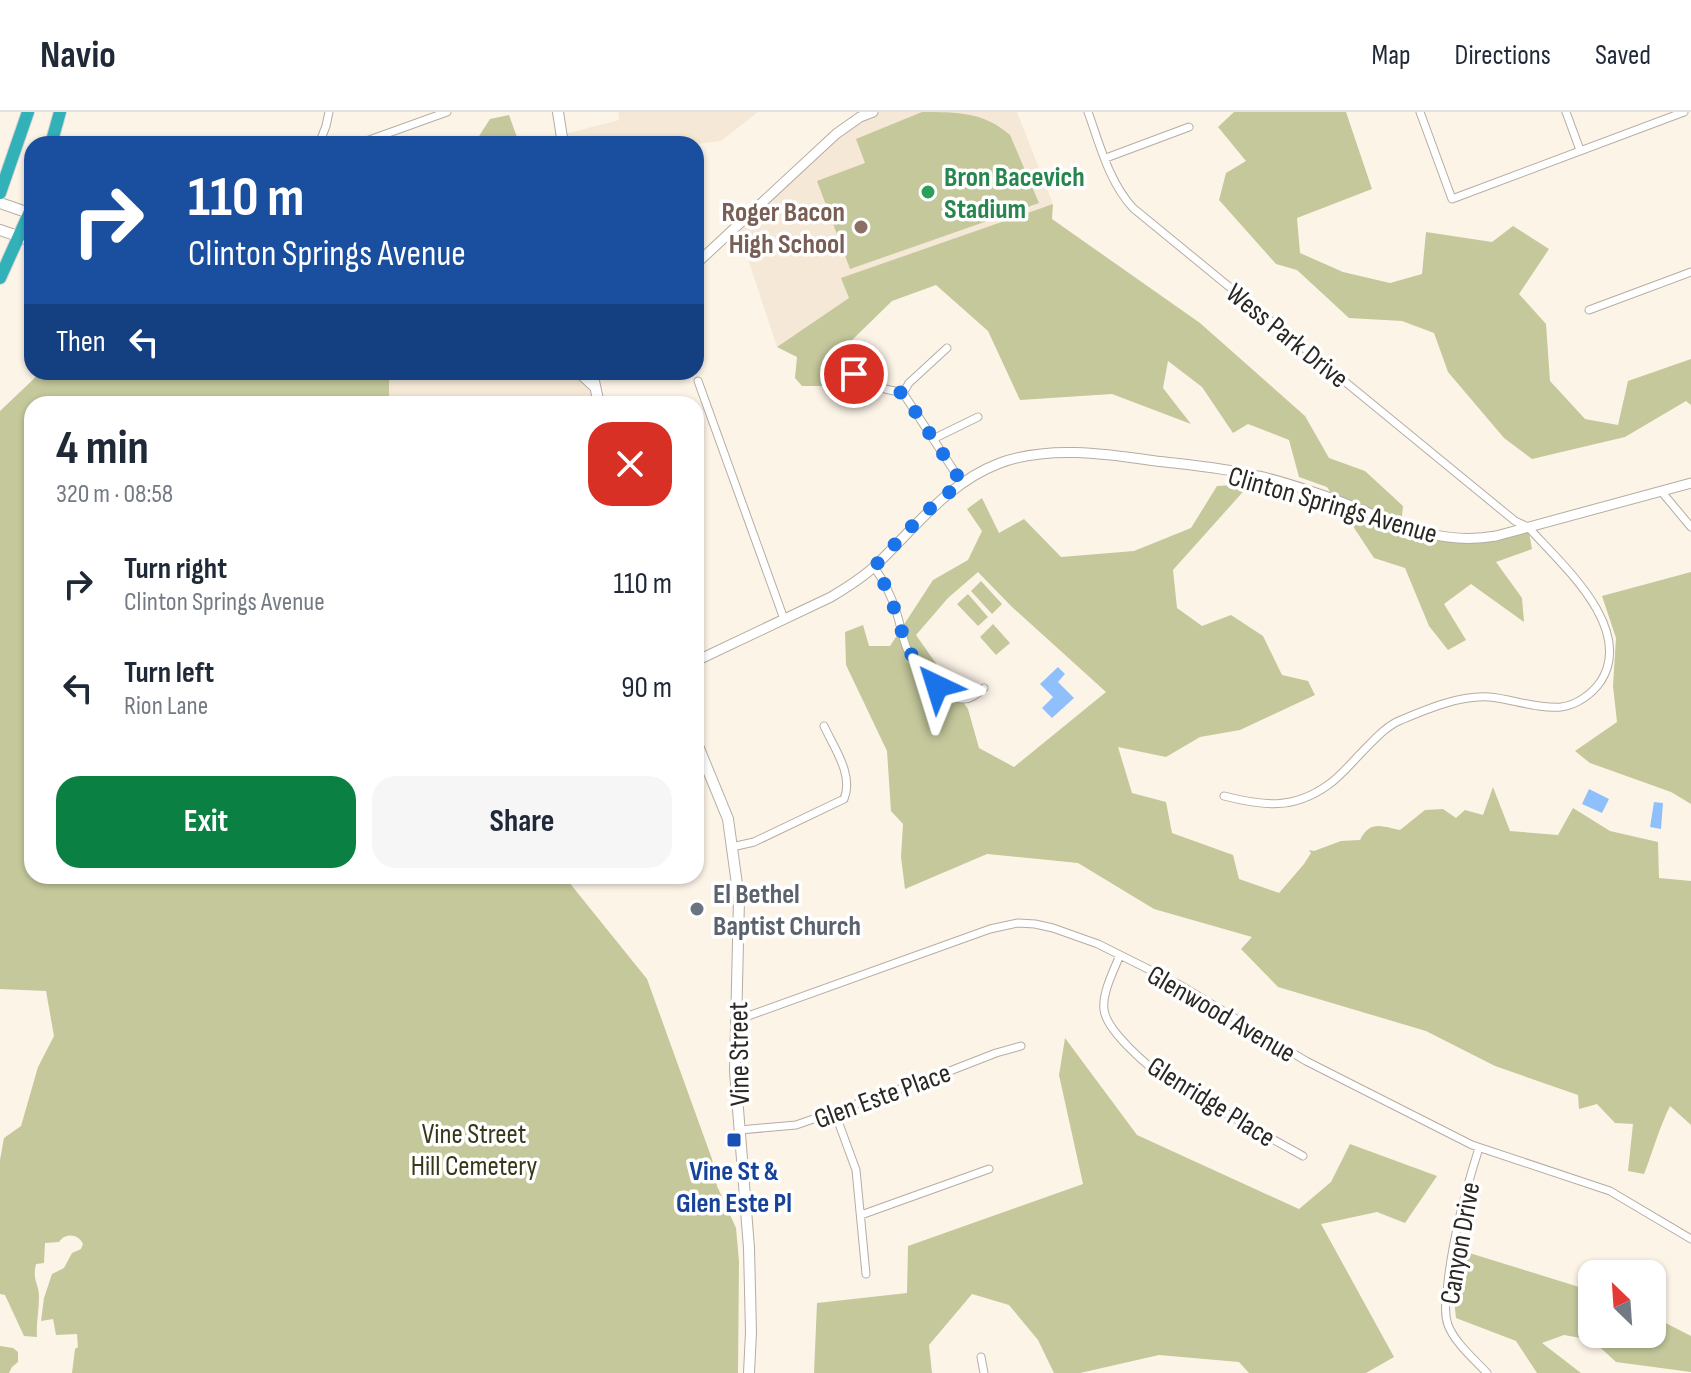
<!DOCTYPE html>
<html lang="en">
<head>
<meta charset="utf-8">
<style>
	body { margin:0; font-family:"Sofia Sans Condensed",sans-serif; background:#f6f6f7; color:#1f2937; height:100vh; display:flex; flex-direction:column; font-size:30px; white-space:nowrap }
	* { box-sizing:border-box; margin:0 }
	p { font-size:26px; color:#747a83 }
	.icon { flex:none; width:44px; height:44px; fill:none; stroke:currentColor; stroke-width:2; stroke-linecap:round; stroke-linejoin:round }
	.map { position:relative; flex:1; overflow:hidden }
	.sheet { position:absolute; left:24px; top:284px; width:680px; height:488px; display:flex; flex-direction:column; background:#fff; border-radius:24px; box-shadow:0 2px 6px #0004 }
	.sheet>* { flex:none }
	.banner { position:absolute; left:24px; top:24px; width:680px; height:244px; border-radius:24px; box-shadow:0 2px 6px #0004; background:#1a4fa0; color:#fff; overflow:hidden }
	.needle { width:52px; rotate:335deg }
	.fabs { position:absolute; left:1578px; top:1148px; display:grid; gap:16px }
	.fabs a { display:grid; place-items:center; width:88px; height:88px; border-radius:16px; background:#fff; box-shadow:0 2px 6px #0004; font-size:40px }
	.pin { position:absolute; display:grid; place-items:center; width:68px; height:68px; color:#fff; margin:-34px; border:4px solid #fff; border-radius:50%; box-shadow:0 2px 8px #0007 }
	.me { position:absolute; width:88px; margin:-44px; rotate:319deg; stroke-linejoin:round; filter:drop-shadow(0 0 6px #0008) }
	.turn { display:flex; align-items:center; gap:28px; height:168px; padding:0 32px; font-size:36px }
	.turn .icon { width:104px; height:104px; stroke-width:2.5 }
	.turn b { display:block; font-size:56px; line-height:68px }
	.then { display:flex; align-items:center; height:76px; padding:0 32px; background:#0003; gap:16px; font-size:30px }
	.round { display:grid; place-items:center; flex:none; width:84px; height:84px; border-radius:24px; background:#f6f6f7 }
	.head { display:flex; align-items:center; justify-content:space-between; height:136px; padding:0 32px }
	h1 { font-size:48px; font-weight:700; line-height:60px }
	.action { display:flex; gap:16px; margin-top:auto; padding:16px 32px }
	.action a { flex:1; height:92px; border-radius:24px; background:#0b8043; color:#fff; font-size:32px; font-weight:700; line-height:92px; text-align:center }
	.action a+a { background:#f6f6f7; color:#1f2937 }
	ul { padding:0; list-style:none }
	li { display:flex; align-items:center; gap:24px; height:104px; padding:0 32px }
	li div { flex:1 }
	li b { display:block; font-size:30px }
	li em { font-style:normal }
	header { display:flex; align-items:center; gap:48px; box-sizing:border-box; height:112px; padding:0 40px; background:#fff; border-bottom:2px solid #e0e1e3 }
	header strong { font-size:38px }
	nav { display:flex; gap:44px; margin-inline-start:auto; font-size:28px }
	.map>svg:first-child { display:block }
	.built { fill:#f5e8d6 }
	.green { fill:#c4c89b; fill-rule:evenodd }
	.water { fill:#90c0fb }
	.lines { fill:none; stroke-linecap:round; stroke-linejoin:round }
	.minor-casing { stroke:#b5ada2; stroke-width:9 }
	.tertiary-casing { stroke:#b5ada2; stroke-width:11 }
	.secondary-casing { stroke:#b5ada2; stroke-width:12 }
	.motorway-casing { stroke:#d5d4d3; stroke-width:14 }
	.minor { stroke:#fff; stroke-width:7 }
	.tertiary { stroke:#fff; stroke-width:9 }
	.secondary { stroke:#fff; stroke-width:10 }
	.motorway { stroke:#32b1b9; stroke-width:12 }
	.route { stroke:#1a73e8; stroke-width:14; stroke-dasharray:0 25.2 }
	.leisure-dot { fill:#2e9e5b; stroke:#fff; stroke-width:3 }
	.education-dot { fill:#8d6e63; stroke:#fff; stroke-width:3 }
	.worship-dot { fill:#6b7280; stroke:#fff; stroke-width:3 }
	.transit-dot { fill:#1a4fb4; stroke:#fff; stroke-width:3 }
	.labels { text-anchor:middle; stroke-width:7; stroke-linejoin:round; paint-order:stroke }
	.leisure-label { font-size:28px; font-weight:bold; fill:#27864d; stroke:#fff; text-anchor:start }
	.education-label { font-size:28px; font-weight:bold; fill:#785e54; stroke:#fff; text-anchor:end }
	.street-label { font-size:28px; fill:#2b2823; stroke:#fff }
	.worship-label { font-size:28px; font-weight:bold; fill:#5b616d; stroke:#fff; text-anchor:start }
	.park-label { font-size:28px; fill:#363716; stroke:#fff }
	.transit-label { font-size:28px; font-weight:bold; fill:#164399; stroke:#fff }
</style>
</head>
<body>
<header>
<strong>Navio</strong>
<nav><a>Map</a><a>Directions</a><a>Saved</a></nav>
</header>
<div class="map">
<svg width="1691" height="1261" viewBox="0 0 1691 1261">
	<rect width="100%" height="100%" fill="#fdf4e8"/>
	<path class="built" d="M 618,0 L 758,0 L 721,29 L 696,32 L 562,32 L 561,23 L 619,8 Z
		M 873,0 L 1017,0 L 1053,92 L 842,166 L 849,186 L 777,235 L 744,135 L 731,119 L 836,22 Z
		M 384,260 L 592,260 L 599,292 L 396,292 L 389,284 L 389,266 Z"/>
	<path class="green" d="M 922,0 C 957,0 984,0 1010,23 L 1039,91 L 850,157 L 817,69 L 865,51 L 856,27 Z
		M 1234,0 L 1346,0 L 1372,77 L 1297,106 L 1300,141 L 1343,160 L 1390,171 L 1422,162 L 1426,120 L 1492,130 L 1513,114 L 1549,137 L 1519,182 L 1546,212 L 1550,269 L 1585,307 L 1618,313 L 1628,269 L 1691,247 L 1691,293 L 1686,289 L 1625,325 L 1532,347 L 1504,326 L 1448,260 L 1434,221 L 1402,209 L 1349,206 L 1297,158 L 1276,152 L 1219,88 L 1226,61 L 1246,49 L 1218,15 Z
		M 509,3 L 518,28 L 517,32 L 474,32 L 490,7 Z
		M 1053,92 L 1052,107 L 1200,211 L 1305,304 L 1329,346 L 1365,359 L 1403,394 L 1401,414 L 1447,426 L 1528,415 L 1532,437 L 1496,450 L 1522,486 L 1524,510 L 1471,472 L 1444,492 L 1466,528 L 1448,538 L 1429,514 L 1405,456 L 1374,446 L 1327,375 L 1299,365 L 1289,328 L 1248,312 L 1233,321 L 1202,275 L 1168,249 L 1163,276 L 1191,312 L 1112,282 L 1020,288 L 988,219 L 936,173 L 892,189 L 850,230 L 833,240 L 825,251 L 825,274 L 802,274 L 795,266 L 797,245 L 777,235 L 849,186 L 841,166 Z
		M 41,260 L 384,260 L 389,266 L 389,284 L 396,292 L 32,292 L 32,764 L 564,764 L 647,867 L 712,1047 L 717,1074 L 736,1116 L 739,1149 L 738,1261 L 72,1261 L 75,1237 L 78,1235 L 77,1222 L 56,1223 L 53,1207 L 41,1209 L 44,1186 L 52,1162 L 64,1156 L 72,1141 L 81,1137 L 83,1132 C 79,1122 65,1120 59,1130 L 45,1131 L 44,1151 L 36,1152 C 32,1170 39,1170 39,1185 C 39,1199 36,1211 37,1225 L 24,1224 L 5,1183 L 0,1182 L 0,1048 L 4,1026 L 21,1014 L 38,955 L 54,924 L 46,879 L 0,877 L 0,299 Z
		M 1250,372 L 1173,458 L 1177,496 L 1202,514 L 1231,503 L 1263,524 L 1282,563 L 1308,569 L 1315,583 L 1240,618 L 1200,625 L 1166,645 L 1118,635 L 1132,681 L 1166,690 L 1172,721 L 1233,743 L 1239,767 L 1279,781 L 1304,752 L 1311,741 L 1309,738 L 1314,739 L 1341,729 L 1360,728 C 1370,708 1381,714 1400,718 L 1425,698 L 1443,697 L 1456,706 L 1465,698 L 1483,703 L 1493,675 L 1510,719 L 1558,723 L 1573,696 L 1610,719 L 1658,730 L 1659,766 L 1691,769 L 1691,1013 L 1670,994 C 1659,1016 1653,1039 1644,1062 L 1628,1059 L 1633,1012 L 1615,1011 L 1597,992 L 1579,997 L 1578,983 L 1495,954 L 1426,919 L 1278,875 L 1241,837 L 1252,825 L 1154,797 L 1078,751 L 987,742 L 905,777 L 901,745 L 903,712 L 891,699 L 887,639 L 846,553 L 845,520 L 863,513 L 869,534 L 890,534 L 933,468 L 968,448 L 982,419 L 967,397 L 982,386 L 999,421 L 1024,407 L 1061,445 L 1134,439 L 1191,416 L 1217,374 ZM 978,460 L 1012,495 L 1106,580 L 1014,655 L 979,636 L 968,597 L 916,523 L 948,486 Z
		M 1691,460 L 1691,692 L 1671,680 L 1590,651 L 1575,639 L 1617,610 L 1613,574 L 1616,526 L 1602,484 Z
		M 981,469 L 1002,492 L 992,502 L 971,479 Z
		M 968,482 L 988,505 L 978,514 L 957,492 Z
		M 993,512 L 1010,531 L 996,543 L 980,525 Z
		M 1065,926 L 1137,1023 L 1299,1097 L 1331,1070 L 1350,1032 L 1437,1064 L 1405,1111 L 1377,1100 L 1321,1112 L 1394,1245 L 1366,1261 L 1249,1261 L 1239,1250 L 1159,1243 L 1080,1261 L 1054,1261 L 1038,1228 L 1009,1193 L 972,1182 L 929,1233 L 932,1261 L 814,1261 L 817,1191 L 907,1181 L 908,1134 L 1083,1072 L 1059,963 Z
		M 1463,1139 L 1592,1179 L 1592,1222 L 1652,1222 L 1652,1204 L 1691,1224 L 1691,1260 L 1616,1250 L 1592,1228 L 1564,1223 L 1542,1231 L 1581,1261 L 1537,1261 L 1516,1229 L 1456,1206 L 1452,1169 Z
		M 0,1234 L 13,1236 L 18,1240 L 18,1250 L 12,1255 L 9,1261 L 0,1261 Z"/>
	<path class="water" d="M 1058,555 L 1065,562 L 1058,570 L 1074,586 L 1052,606 L 1042,596 L 1053,585 L 1040,572 Z
		M 1589,677 L 1609,687 L 1602,701 L 1582,692 Z
		M 1654,690 L 1663,691 L 1661,717 L 1650,715 Z"/>
	<g class="lines">
		<g class="minor-casing">
			<path id="minor" d="M 1088,0 C 1100,33 1109,70 1133,96 L 1515,409 L 1528,415 C 1560,451 1635,515 1601,569 C 1592,582 1577,593 1561,595 C 1537,597 1512,587 1489,585 C 1460,583 1427,597 1401,608 C 1386,614 1375,627 1363,639 C 1352,650 1341,664 1328,673 C 1293,698 1263,694 1224,684
				M 1420,0 L 1452,87 L 1684,0
				M 1566,0 L 1580,38
				M 319,32 L 326,14 L 329,0
				M 358,32 L 447,0
				M 1106,46 L 1189,15
				M 1589,198 L 1691,160
				M 854,262 L 881,276 L 903,281 L 962,371
				M 698,269 L 784,507
				M 903,281 L 909,271 L 947,236
				M 933,327 L 978,305
				M 1661,379 L 1691,415
				M 874,455 C 884,469 891,483 896,499 C 901,513 902,528 909,541 C 917,557 944,588 964,587 C 972,587 978,581 984,576
				M 732,735 L 754,730 L 844,687 C 854,663 834,636 824,614
				M 1120,843 C 1113,860 1102,881 1104,898 C 1107,920 1150,956 1168,969 L 1303,1044
				M 737,908 L 990,817 L 1018,811 L 1035,812 L 1053,816 L 1098,832 L 1180,873 L 1306,949 L 1472,1033 L 1610,1079 L 1691,1127
				M 835,1001 L 856,1058 L 866,1162
				M 740,1018 L 796,1013 L 937,964 L 996,941 L 1021,934
				M 1479,1036 C 1465,1080 1453,1124 1448,1170 C 1447,1184 1443,1199 1448,1213 C 1455,1231 1474,1247 1487,1261
				M 861,1103 L 989,1057
				M 981,1245 L 984,1261"/>
		</g>
		<g class="tertiary-casing">
			<path id="tertiary" d="M 696,152 L 836,22 L 860,5 L 873,0
				M 696,549 L 831,485 C 846,476 862,466 875,454 C 915,416 947,371 1000,351 C 1049,333 1107,342 1156,349 C 1190,353 1225,356 1258,364 C 1278,368 1298,375 1316,381 C 1379,401 1427,436 1496,424 L 1691,371"/>
		</g>
		<g class="secondary-casing">
			<path id="secondary" d="M 558,0 L 563,32
				M 0,91 L 32,102
				M 0,118 L 32,129
				M 579,260 L 595,275
				M 592,260 L 599,292
				M 696,629 L 728,707 L 739,787 L 735,959 L 749,1136 L 751,1220 L 749,1261"/>
		</g>
		<g class="motorway-casing">
			<path id="motorway" d="M 51,32 L 60,0
				M 0,81 L 28,0
				M 0,166 L 32,95"/>
		</g>
		<use href="#minor" class="minor"/>
		<use href="#tertiary" class="tertiary"/>
		<use href="#secondary" class="secondary"/>
		<use href="#motorway" class="motorway"/>
	</g>
	<g class="lines">
		<path class="route" d="M 854,262 L 881,276 L 903,281 L 962,371 C 928,394 901,426 874,455 C 903,495 896,541 937,574"/>
	</g>
	<circle class="leisure-dot" cx="928" cy="80" r="8"/>
	<circle class="education-dot" cx="861" cy="115" r="8"/>
	<circle class="worship-dot" cx="697" cy="797" r="8"/>
	<rect class="transit-dot" x="726" y="1020" width="16" height="16" rx="4"/>
	<g class="labels">
		<g class="leisure-label">
			<text x="944" y="74">Bron Bacevich<tspan x="944" dy="32">Stadium</tspan></text>
		</g>
		<g class="education-label">
			<text x="845" y="109">Roger Bacon<tspan x="845" dy="32">High School</tspan></text>
		</g>
		<g class="street-label">
			<text transform="translate(1288 223) rotate(39)" y="10">Wess Park Drive</text>
			<text transform="translate(1333 392) rotate(16)" y="10">Clinton Springs Avenue</text>
			<text transform="translate(1222 901) rotate(30)" y="10">Glenwood Avenue</text>
			<text transform="translate(738 942) rotate(-91)" y="10">Vine Street</text>
			<text transform="translate(882 983) rotate(-20)" y="10">Glen Este Place</text>
			<text transform="translate(1212 989) rotate(32)" y="10">Glenridge Place</text>
			<text transform="translate(1459 1131) rotate(-80)" y="10">Canyon Drive</text>
		</g>
		<g class="worship-label">
			<text x="713" y="791">El Bethel<tspan x="713" dy="32">Baptist Church</tspan></text>
		</g>
		<g class="park-label">
			<text x="474" y="1031">Vine Street<tspan x="474" dy="32">Hill Cemetery</tspan></text>
		</g>
		<g class="transit-label">
			<text x="734" y="1068">Vine St &amp;<tspan x="734" dy="32">Glen Este Pl</tspan></text>
		</g>
	</g>
</svg>
<div class="fabs">
<a><svg class="needle" viewBox="-14 -14 28 28"><path d="M0-13l5 13h-10z" fill="#e53935"/><path d="M0 13l5-13h-10z" fill="#747a83"/></svg></a>
</div>
<div class="pin" style="left:854px;top:262px;background:#d93025"><svg class="icon" aria-label="arrive" viewBox="0 0 24 24"><path d="M6 21V4h12l-3 4 3 4H6"/></svg></div>
<svg class="me" style="left:937px;top:574px" viewBox="-20 -20 40 40"><path d="M0-17L14 15 0 8-14 15z" fill="#1a73e8" stroke="#fff" stroke-width="4"/></svg>
<div class="banner">
<div class="turn"><svg class="icon" aria-label="right" viewBox="0 0 24 24"><path d="M7 20v-9h11M14 6l5 5-5 5"/></svg><div><b>110 m</b>Clinton Springs Avenue</div></div>
<div class="then">Then<svg class="icon" aria-label="left" viewBox="0 0 24 24"><path d="M17 20v-9H6M10 6l-5 5 5 5"/></svg></div>
</div>
<section class="sheet">
<div class="head"><div><h1>4 min</h1><p>320 m · 08:58</p></div><a class="round" style="background:#d93025;color:#fff"><svg class="icon" aria-label="close" viewBox="0 0 24 24"><path d="M6 6l12 12M18 6L6 18"/></svg></a></div>
<ul>
<li><svg class="icon" aria-label="right" viewBox="0 0 24 24"><path d="M7 20v-9h11M14 6l5 5-5 5"/></svg><div><b>Turn right</b><p>Clinton Springs Avenue</p></div><em>110 m</em></li>
<li><svg class="icon" aria-label="left" viewBox="0 0 24 24"><path d="M17 20v-9H6M10 6l-5 5 5 5"/></svg><div><b>Turn left</b><p>Rion Lane</p></div><em>90 m</em></li>
</ul>
<div class="action"><a>Exit</a><a>Share</a></div>
</section>
</div>
</body>
</html>
